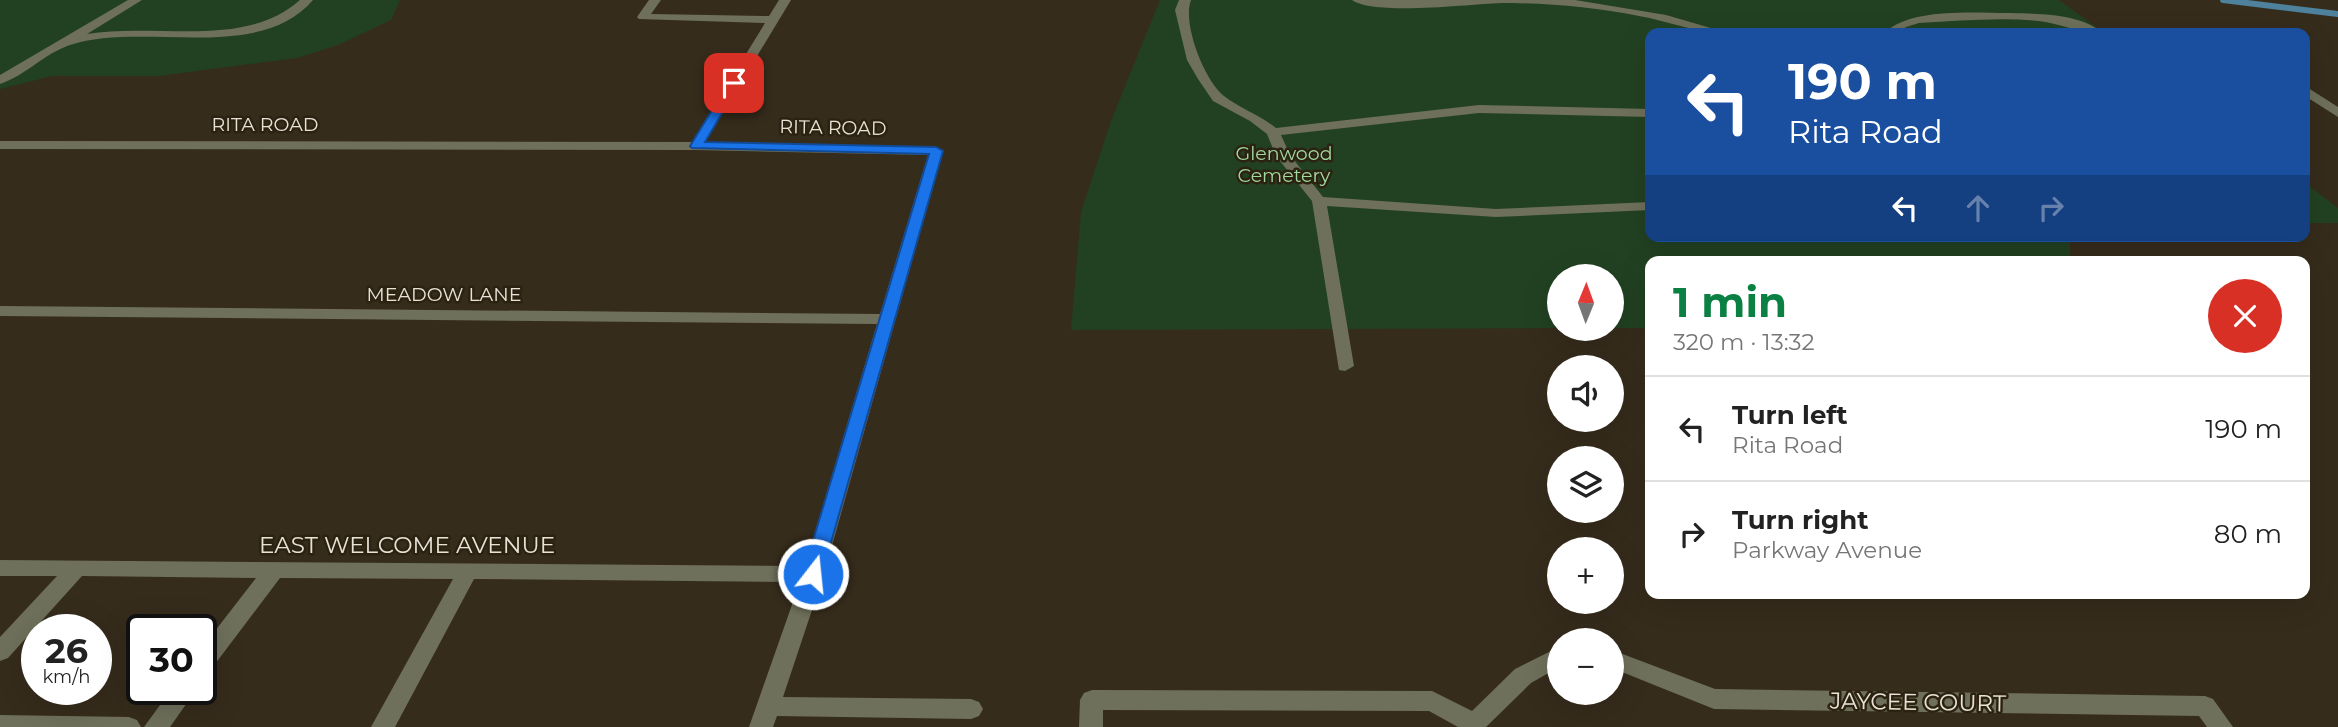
<!DOCTYPE html>
<html lang="en">
<head>
<meta charset="utf-8">
<style>
	body { margin:0; font-family:Montserrat,sans-serif; background:#f2f2f2; color:#222; height:100vh; display:flex; flex-direction:column; font-size:26px; white-space:nowrap }
	* { box-sizing:border-box; margin:0 }
	p { font-size:23px; color:#767676 }
	.icon { flex:none; width:38px; height:38px; fill:none; stroke:currentColor; stroke-width:2; stroke-linecap:round; stroke-linejoin:round }
	.map { position:relative; flex:1; overflow:hidden }
	.drawer { position:absolute; left:1645px; top:256px; width:665px; height:343px; display:flex; flex-direction:column; background:#fff; border-radius:14px; box-shadow:0 7px 28px #0002 }
	.drawer>* { flex:none }
	.guide { position:absolute; left:1645px; top:28px; width:665px; height:214px; border-radius:14px; box-shadow:0 7px 28px #0002; background:#1a4fa0; color:#fff; overflow:hidden }
	.needle { width:46px; rotate:1deg }
	.tools { position:absolute; left:1547px; top:264px; display:grid; gap:14px }
	.tools a { display:grid; place-items:center; width:77px; height:77px; border-radius:50%; background:#fff; box-shadow:0 7px 28px #0002; font-size:35px }
	.speed { position:absolute; left:21px; top:614px; display:flex; gap:14px; font-size:35px; font-weight:700; text-align:center }
	.speed>* { display:grid; place-content:center; width:91px; height:91px; border-radius:50%; background:#fff; box-shadow:0 7px 28px #0002; line-height:1 }
	.speed small { font-size:18px; font-weight:400 }
	.speed .limit { border:4px solid #111; border-radius:10px; background:#fff; color:#111 }
	.pin { position:absolute; display:grid; place-items:center; width:60px; height:60px; color:#fff; margin:-30px; border-radius:14px; box-shadow:0 4px 10px #0006 }
	.me { position:absolute; width:77px; margin:-38px; rotate:16deg; stroke-linejoin:round; filter:drop-shadow(0 0 5px #0008) }
	.turn { display:flex; align-items:center; gap:24px; height:147px; padding:0 28px; font-size:32px }
	.turn .icon { width:91px; height:91px; stroke-width:2.5 }
	.turn b { display:block; font-size:49px; line-height:60px }
	.lanes { display:flex; align-items:center; height:66px; padding:0 28px; background:#0003; justify-content:center; gap:35px; direction:ltr }
	.lanes .off { opacity:.35 }
	.round { display:grid; place-items:center; flex:none; width:74px; height:74px; border-radius:37px; background:#f2f2f2 }
	.head { display:flex; align-items:center; justify-content:space-between; height:119px; padding:0 28px }
	h1 { font-size:42px; font-weight:700; line-height:52px; color:#0b8043 }
	ul { padding:0; list-style:none }
	li { display:flex; align-items:center; gap:21px; height:105px; padding:0 28px; border-top:2px solid #e0e0e0 }
	li div { flex:1 }
	li b { display:block; font-size:26px }
	li em { font-style:normal }
	.map>svg:first-child { display:block }
	.green { fill:#224122 }
	.lines { fill:none; stroke-linecap:round; stroke-linejoin:round }
	.stream { stroke:#4e829c; stroke-width:6 }
	.minor { fill:#6e705b; fill-rule:evenodd }
	.route { fill:#1a73e8; stroke:#114b97; stroke-width:2 }
	.labels { text-anchor:middle; stroke-width:5; stroke-linejoin:round; paint-order:stroke }
	.street-label { font-size:19px; fill:#e7e1d6; stroke:#2c2212 }
	.park-label { font-size:19px; fill:#a0d99f; stroke:#2c2212 }
	.near-street-label { font-size:23px; fill:#e7e1d6; stroke:#2c2212 }
</style>
</head>
<body>
<div class="map">
<svg width="2338" height="727" viewBox="0 0 2338 727">
	<rect width="100%" height="100%" fill="#362c1c"/>
	<path class="green" d="M 0,0 L 400,0 L 391,20 L 338,45 L 297,58 L 158,76 L 52,76 L 0,89 Z
		M 1160,0 L 2059,0 L 2104,33 L 1650,33 L 1650,236 L 2070,236 L 2070,261 L 1650,261 L 1650,328 L 1612,328 L 1612,276 L 1559,276 L 1559,328 L 1071,330 L 1081,212 L 1111,121 Z
		M 2305,183 L 2338,208 L 2338,223 L 2305,223 Z"/>
	<g class="lines">
		<path class="stream" d="M 2223,0 L 2338,14"/>
		<path class="minor" d="M 128,0 L 142,0 L 87,34 C 155,22 244,50 300,0 L 313,0 C 258,64 142,21 70,45 C 45,53 25,76 0,84 L 0,75 Z
			M 649,0 L 661,0 L 651,14 L 769,16 L 779,0 L 791,0 L 705,142 L 936,147 L 943,151 L 824,574 L 783,697 L 971,699 L 979,702 L 983,709 L 979,716 L 971,719 L 777,716 L 773,727 L 749,727 L 800,582 L 474,579 L 395,727 L 371,727 L 453,579 L 280,578 L 209,672 L 201,675 L 201,649 L 256,578 L 82,576 L 8,658 L 0,661 L 0,637 L 57,576 L 0,576 L 0,560 L 805,566 L 877,324 L 0,316 L 0,306 L 880,314 L 928,155 L 696,150 L 0,149 L 0,141 L 692,142 L 765,23 L 639,19 L 637,17 Z
			M 1179,0 L 1191,0 C 1182,23 1204,80 1224,96 C 1239,108 1260,115 1276,128 L 1479,105 L 1650,109 L 1650,117 L 1479,113 L 1281,135 L 1290,155 L 1323,197 L 1496,209 L 1650,202 L 1650,210 L 1496,217 L 1327,206 L 1354,366 L 1345,371 L 1339,370 L 1312,201 L 1276,156 L 1267,134 L 1250,121 L 1213,101 L 1198,79 L 1187,60 L 1175,10 Z
			M 1352,0 L 1575,0 L 1666,15 L 1728,33 C 1698,34 1668,21 1639,16 C 1594,7 1547,3 1501,3 C 1470,4 1375,16 1352,0 Z
			M 2011,13 C 2039,14 2080,13 2103,33 C 2082,34 2061,24 2039,21 C 1999,17 1959,21 1919,23 L 1906,27 L 1898,33 L 1885,33 C 1909,7 1977,13 2011,13 Z
			M 2305,86 L 2338,107 L 2338,117 L 2305,96 Z
			M 1559,647 L 1559,667 L 1531,683 L 1486,727 L 1458,727 L 1429,711 L 1103,710 L 1103,727 L 1079,727 L 1080,700 L 1084,693 L 1092,690 L 1432,691 L 1472,711 L 1515,669 Z
			M 1612,650 L 1715,689 L 2205,696 L 2213,699 L 2233,727 L 2207,727 L 2199,716 L 1714,709 L 1612,668 Z
			M 171,690 L 196,690 L 170,727 L 144,727 Z
			M 0,715 L 129,717 L 137,720 L 141,727 L 0,727 Z"/>
	</g>
	<path class="route" d="M 730,81 L 740,83 L 705,142 L 936,147 L 943,151 L 822,574 L 813,582 L 803,574 L 929,154 L 692,148 L 690,146 Z"/>
	<g class="labels">
		<g class="street-label">
			<text x="265" y="131">RITA ROAD</text>
			<text transform="translate(833 127) rotate(1)" y="7">RITA ROAD</text>
			<text x="444" y="301">MEADOW LANE</text>
		</g>
		<g class="park-label">
			<text x="1284" y="160">Glenwood<tspan x="1284" dy="22">Cemetery</tspan></text>
		</g>
		<g class="near-street-label">
			<text x="407" y="553">EAST WELCOME AVENUE</text>
			<text transform="translate(1918 702) rotate(1)" y="8">JAYCEE COURT</text>
		</g>
	</g>
</svg>
<div class="tools">
<a><svg class="needle" viewBox="-14 -14 28 28"><path d="M0-13l5 13h-10z" fill="#e53935"/><path d="M0 13l5-13h-10z" fill="#767676"/></svg></a>
<a><svg class="icon" aria-label="sound" viewBox="0 0 24 24"><path d="M4 9h4l5-4v14l-5-4H4zM17 9q2 3 0 6"/></svg></a>
<a><svg class="icon" aria-label="layers" viewBox="0 0 24 24"><path d="M12 4l9 5-9 5-9-5zM3 14l9 5 9-5"/></svg></a>
<a>+</a>
<a>−</a>
</div>
<div class="speed"><div>26<small>km/h</small></div><div class="limit">30</div></div>
<div class="pin" style="left:734px;top:83px;background:#d93025"><svg class="icon" aria-label="arrive" viewBox="0 0 24 24"><path d="M6 21V4h12l-3 4 3 4H6"/></svg></div>
<svg class="me" style="left:813px;top:574px" viewBox="-20 -20 40 40"><circle r="17" fill="#1a73e8" stroke="#fff" stroke-width="3"/><path d="M0-11L8 9 0 5-8 9z" fill="#fff"/></svg>
<div class="guide">
<div class="turn"><svg class="icon" aria-label="left" viewBox="0 0 24 24"><path d="M17 20v-9H6M10 6l-5 5 5 5"/></svg><div><b>190 m</b>Rita Road</div></div>
<div class="lanes"><svg class="icon" aria-label="left" viewBox="0 0 24 24"><path d="M17 20v-9H6M10 6l-5 5 5 5"/></svg><svg class="icon off" aria-label="ahead" viewBox="0 0 24 24"><path d="M12 20V5M6 11l6-6 6 6"/></svg><svg class="icon off" aria-label="right" viewBox="0 0 24 24"><path d="M7 20v-9h11M14 6l5 5-5 5"/></svg></div>
</div>
<section class="drawer">
<div class="head"><div><h1>1 min</h1><p>320 m · 13:32</p></div><a class="round" style="background:#d93025;color:#fff"><svg class="icon" aria-label="close" viewBox="0 0 24 24"><path d="M6 6l12 12M18 6L6 18"/></svg></a></div>
<ul>
<li><svg class="icon" aria-label="left" viewBox="0 0 24 24"><path d="M17 20v-9H6M10 6l-5 5 5 5"/></svg><div><b>Turn left</b><p>Rita Road</p></div><em>190 m</em></li>
<li><svg class="icon" aria-label="right" viewBox="0 0 24 24"><path d="M7 20v-9h11M14 6l5 5-5 5"/></svg><div><b>Turn right</b><p>Parkway Avenue</p></div><em>80 m</em></li>
</ul>
</section>
</div>
</body>
</html>
